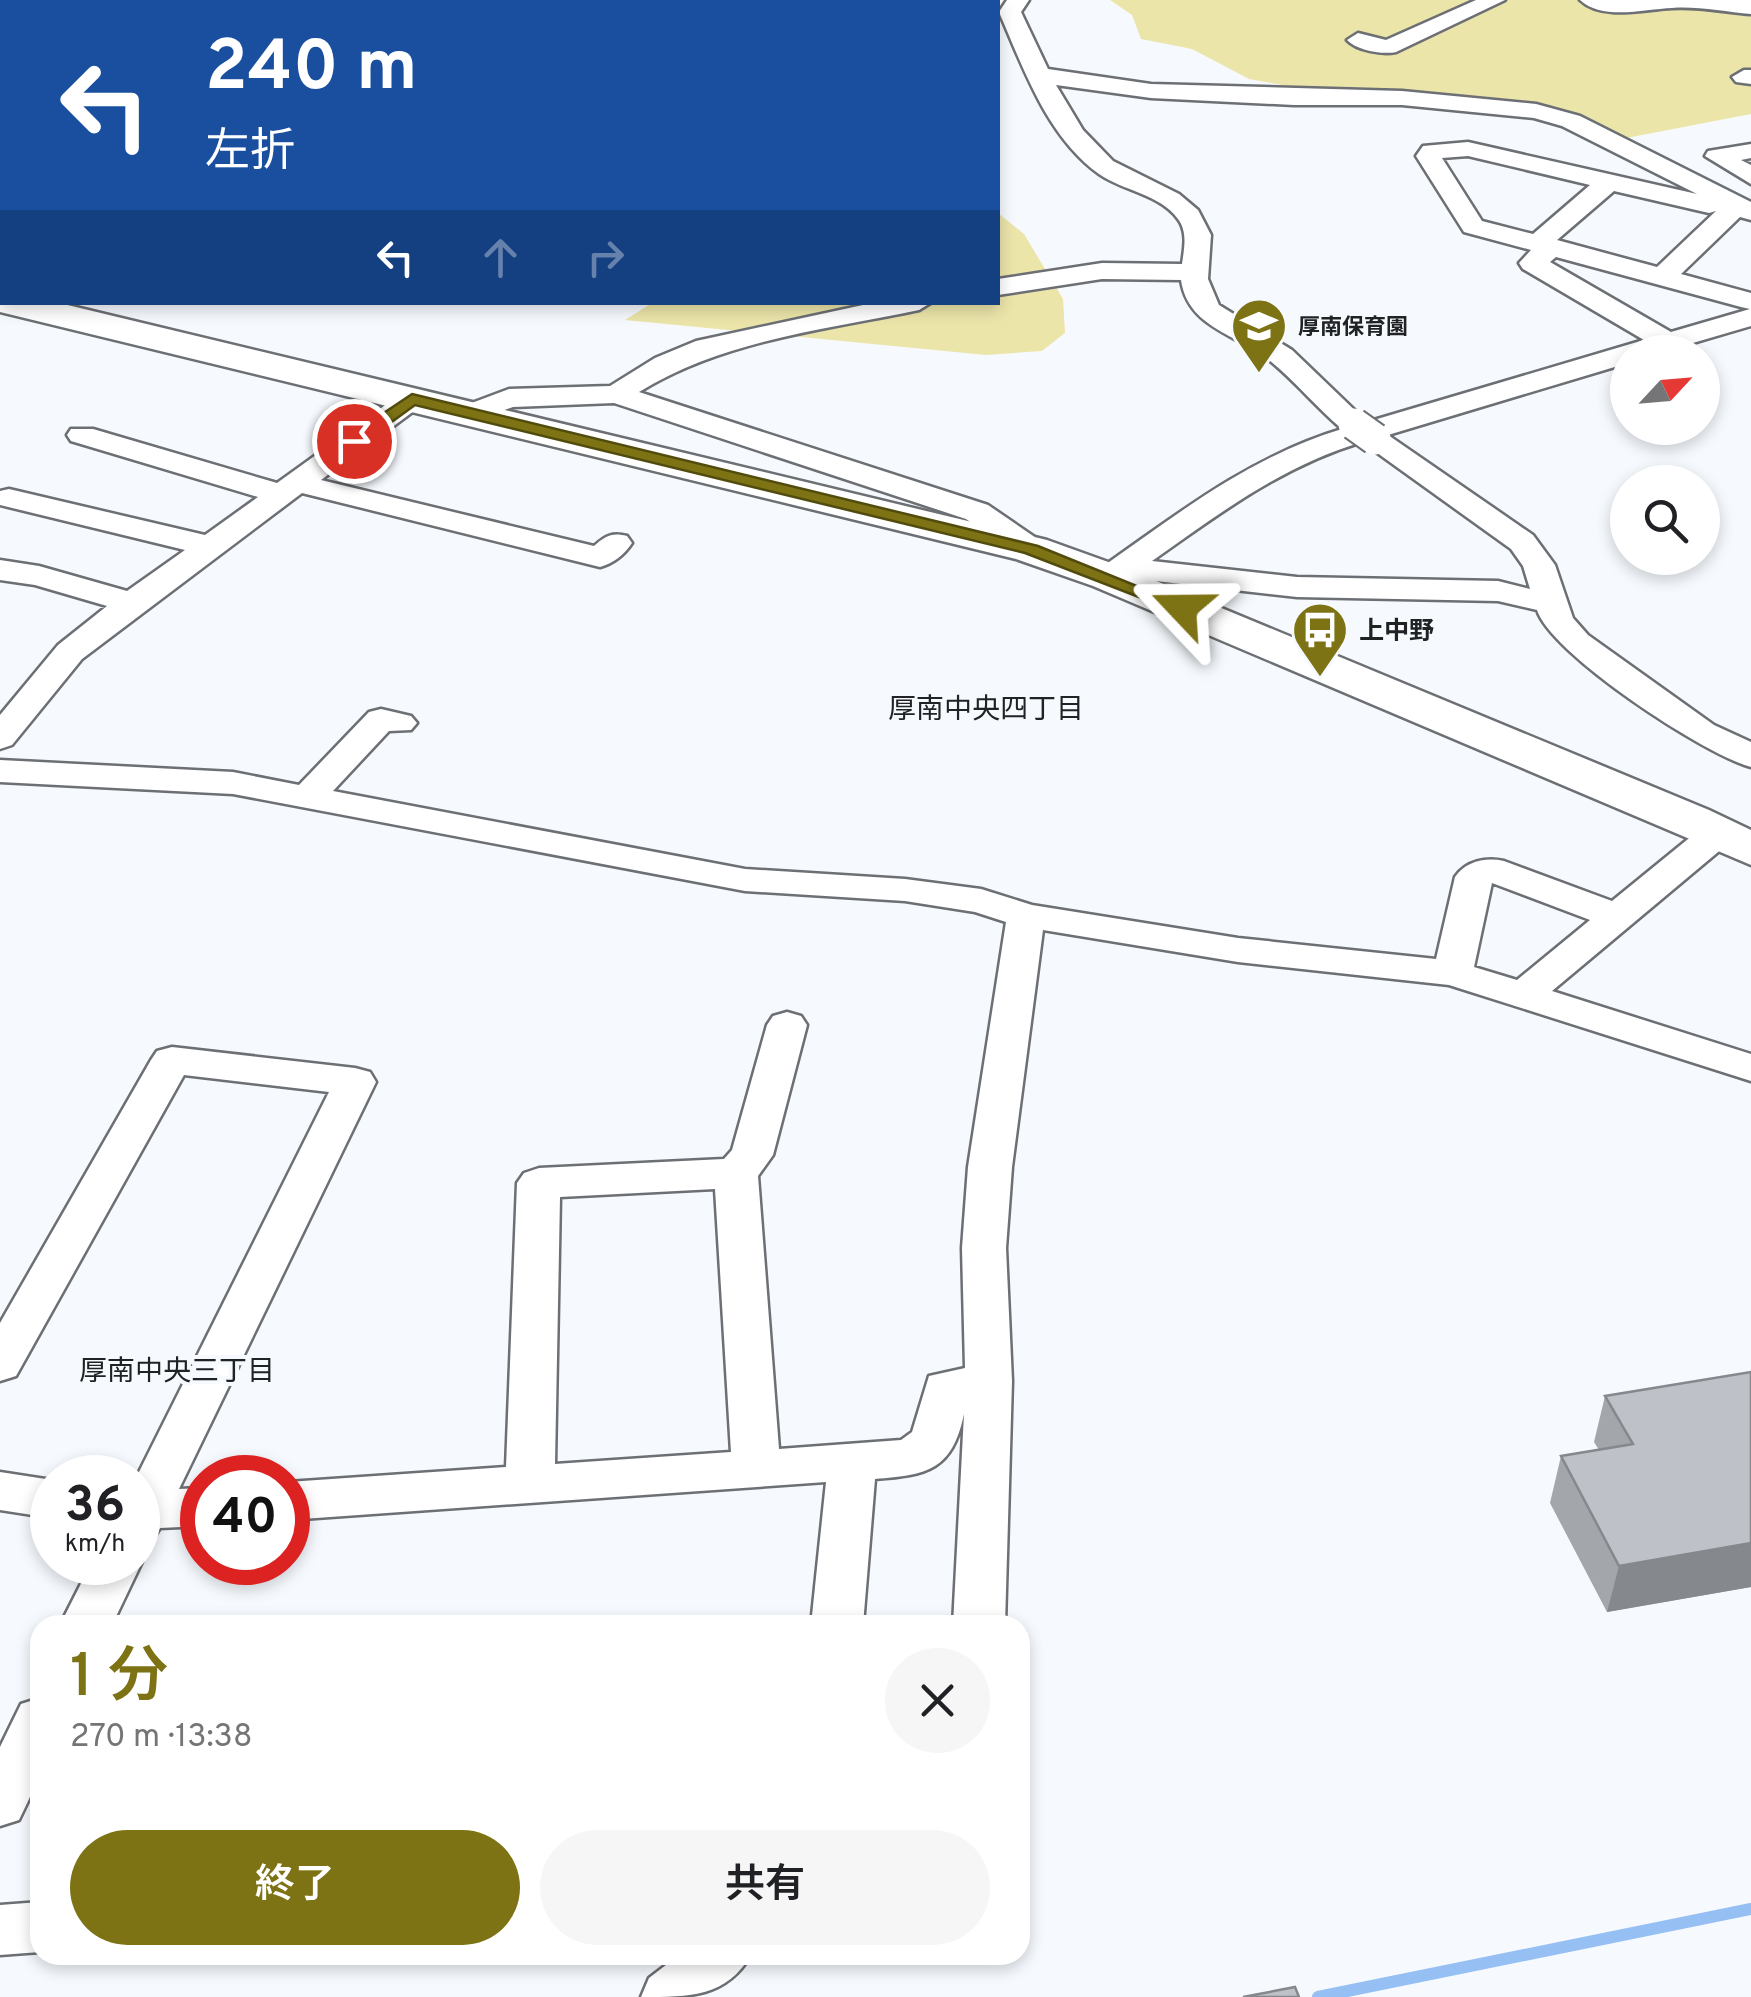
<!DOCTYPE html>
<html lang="ja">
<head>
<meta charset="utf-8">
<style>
	body { margin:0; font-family:Overpass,"Noto Sans JP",sans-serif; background:#f6f6f6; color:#202124; height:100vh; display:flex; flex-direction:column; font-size:38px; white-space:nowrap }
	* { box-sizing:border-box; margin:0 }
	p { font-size:32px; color:#757577 }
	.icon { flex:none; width:55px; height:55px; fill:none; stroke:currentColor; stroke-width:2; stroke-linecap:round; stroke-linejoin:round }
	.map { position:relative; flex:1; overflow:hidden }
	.sheet { position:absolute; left:30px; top:1615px; width:1000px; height:350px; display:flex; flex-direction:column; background:#fff; border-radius:30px; box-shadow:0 5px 15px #0003 }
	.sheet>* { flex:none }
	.top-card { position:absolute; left:0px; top:0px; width:1000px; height:305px; box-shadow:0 5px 15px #0003; background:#1a4fa0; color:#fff; overflow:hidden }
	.needle { width:65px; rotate:64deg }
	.fabs { position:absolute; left:1610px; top:335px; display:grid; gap:20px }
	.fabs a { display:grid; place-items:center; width:110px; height:110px; border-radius:50%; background:#fff; box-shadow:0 5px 15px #0003; font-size:50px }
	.speed { position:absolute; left:30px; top:1455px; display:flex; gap:20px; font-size:50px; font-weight:700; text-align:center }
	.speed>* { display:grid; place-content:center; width:130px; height:130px; border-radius:50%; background:#fff; box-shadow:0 5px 15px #0003; line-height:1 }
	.speed small { font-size:25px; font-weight:400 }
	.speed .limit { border:15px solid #d22; background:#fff; color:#111 }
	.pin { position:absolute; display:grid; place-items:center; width:85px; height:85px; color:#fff; margin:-42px; border:5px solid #fff; border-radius:50%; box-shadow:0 2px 10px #0007 }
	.me { position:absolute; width:110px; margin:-55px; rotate:293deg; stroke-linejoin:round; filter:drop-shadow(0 0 8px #0008) }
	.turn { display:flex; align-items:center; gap:35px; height:210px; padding:0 40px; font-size:45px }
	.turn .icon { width:130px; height:130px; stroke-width:2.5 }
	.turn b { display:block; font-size:70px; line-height:85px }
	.lanes { display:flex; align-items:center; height:95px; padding:0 40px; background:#0003; justify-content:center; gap:50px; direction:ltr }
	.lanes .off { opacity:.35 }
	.round { display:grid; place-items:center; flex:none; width:105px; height:105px; border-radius:52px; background:#f6f6f6 }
	.headline { display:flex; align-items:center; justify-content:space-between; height:170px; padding:0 40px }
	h1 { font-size:60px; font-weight:600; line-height:75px; color:#7d7314 }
	.primary-button { display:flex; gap:20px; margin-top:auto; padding:20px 40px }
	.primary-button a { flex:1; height:115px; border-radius:60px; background:#7d7314; color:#fff; font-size:40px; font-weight:600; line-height:115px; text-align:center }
	.primary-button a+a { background:#f6f6f6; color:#202124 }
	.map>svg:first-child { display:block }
	.green { fill:#ece5aa }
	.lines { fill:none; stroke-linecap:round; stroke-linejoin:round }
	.stream { stroke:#96bff4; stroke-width:12 }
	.street-casing { stroke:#6c6f74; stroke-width:5 }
	.secondary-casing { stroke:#6c6f74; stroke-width:5 }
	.street { fill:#fff; fill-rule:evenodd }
	.secondary { fill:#fff; fill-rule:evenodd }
	.street-bridge-casing { stroke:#6c6f74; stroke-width:35; stroke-linecap:butt }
	.street-bridge { stroke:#fff; stroke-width:31 }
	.wall { fill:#a3a7ac }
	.shaded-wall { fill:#85888c }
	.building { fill:#bec2c8; stroke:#85888c; stroke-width:2.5 }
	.route { fill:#7d7314; stroke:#514b0d; stroke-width:2.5 }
	.labels { text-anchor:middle; stroke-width:8; stroke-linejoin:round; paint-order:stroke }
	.far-poi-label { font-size:22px; font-weight:bold; fill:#212224; stroke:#f6fafe; text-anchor:start }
	.poi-label { font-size:25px; font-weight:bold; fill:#212224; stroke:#f6fafe; text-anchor:start }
	.neighbourhood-label { font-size:28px; fill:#212224; stroke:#f6fafe }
</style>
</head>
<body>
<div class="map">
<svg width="1751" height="1997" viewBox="0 0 1751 1997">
	<rect width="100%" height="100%" fill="#f6fafe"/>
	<path class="green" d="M 1110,0 L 1731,0 L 1751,8 L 1751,114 L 1611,141 L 1581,123 L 1320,92 L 1249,79 L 1192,49 L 1141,39 L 1132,15 Z
		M 998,213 L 1024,234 L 1063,299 L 1065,333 L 1042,351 L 986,355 L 625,320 L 652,303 L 998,302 Z"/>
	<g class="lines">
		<path class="stream" d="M 1318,1997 L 1751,1909"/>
		<g class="street-casing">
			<path id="street" d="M 1007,0 L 1029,0 L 1021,12 L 1048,69 L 1151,84 L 1402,91 L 1536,104 L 1580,116 L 1751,202 L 1751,220 L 1740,217 L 1681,274 L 1751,293 L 1751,326 L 1662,352 L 1628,352 L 1628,363 L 1388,435 L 1533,535 L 1555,565 L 1573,618 L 1588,635 L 1714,725 L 1751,742 L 1751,767 C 1705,755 1551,654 1537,610 L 1498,601 L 1297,597 L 1129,578 L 1109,587 L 1098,584 L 1093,577 L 1098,570 C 1176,515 1249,457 1342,429 C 1317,408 1295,381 1269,360 C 1237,334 1188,328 1181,280 L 1102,279 L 998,295 L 998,279 L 1102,263 L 1182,264 C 1184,249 1188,232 1178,219 C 1160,194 1123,191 1099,174 C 1047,137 1023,67 999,12 ZM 1056,85 L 1151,98 L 1294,105 L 1402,105 L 1534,118 L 1562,126 L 1697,194 L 1468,142 L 1423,146 L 1416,156 L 1464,232 L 1531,250 L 1519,263 L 1523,269 L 1644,340 L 1367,422 L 1292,350 L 1219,305 L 1208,279 L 1211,235 L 1198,210 L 1179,194 L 1113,161 L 1083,130 ZM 1468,156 L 1590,185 L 1533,234 L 1482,221 L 1442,158 ZM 1614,191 L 1709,213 L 1716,211 L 1657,267 L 1557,240 ZM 1556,257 L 1741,307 L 1750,309 L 1671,332 L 1550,262 ZM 1362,442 L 1511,549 L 1523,566 L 1530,589 L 1498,581 L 1297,577 L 1152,561 C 1220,513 1282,466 1362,442 Z
				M 1476,0 L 1505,0 L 1396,52 C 1382,55 1356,50 1347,40 L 1358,33 L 1386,40 Z
				M 1580,0 L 1751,0 L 1751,14 C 1725,12 1697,6 1672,8 C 1645,9 1602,21 1580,0 Z
				M 1744,70 L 1751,70 L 1751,84 L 1736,82 L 1732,77 Z
				M 1751,144 L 1751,158 L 1741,160 L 1751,165 L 1751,184 L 1705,156 L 1708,151 Z
				M 877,302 L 932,302 L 919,310 C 824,330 723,340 639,392 L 988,505 L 1042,542 L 1047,549 L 1042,556 L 1020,556 L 966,519 L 614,403 L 513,407 L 471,422 L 461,419 L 456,413 L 461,407 L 509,389 L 610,386 L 655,358 L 696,341 Z
				M 412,390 L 422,393 L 427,399 L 422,405 L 321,480 L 594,546 C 605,536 612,532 627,536 L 632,543 C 624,555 614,563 600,567 L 302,493 L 82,659 L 12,745 L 0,749 L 0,715 L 58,645 L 107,606 L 35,585 L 0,580 L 0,560 L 39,566 L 127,591 L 185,550 L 0,505 L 0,491 L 9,489 L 205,535 L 258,497 L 71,441 L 67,435 L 71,429 L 93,429 L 277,483 L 402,393 Z
				M 381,709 L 411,716 L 417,723 L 411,730 L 389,731 L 333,791 L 745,869 L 905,879 L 981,889 L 1032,905 L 1238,938 L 1436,959 L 1455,877 C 1466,861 1486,857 1504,861 L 1612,901 L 1704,826 L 1717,823 L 1730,826 L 1736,834 L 1730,842 L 1552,991 L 1751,1054 L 1751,1081 L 1449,985 L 1238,962 L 1043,930 L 1012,1167 L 1006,1248 L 1012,1381 L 1005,1625 L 953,1625 L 964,1414 C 952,1470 928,1475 875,1479 L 863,1625 L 811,1625 L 826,1482 L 288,1520 L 288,1482 L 506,1467 L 517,1183 L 524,1173 L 539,1168 L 724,1159 L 732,1150 L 767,1025 L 773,1016 L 787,1012 L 801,1016 L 807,1025 L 773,1155 L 758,1176 L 779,1449 L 901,1440 L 912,1432 L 929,1376 L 965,1368 L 962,1248 L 968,1167 L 1006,922 L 975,912 L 905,901 L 745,891 L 233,794 L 0,782 L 0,760 L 233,772 L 299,785 L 369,712 ZM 1492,883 L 1590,920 L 1517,980 L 1474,967 ZM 715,1189 L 731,1452 L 555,1464 L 560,1197 Z
				M 172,1047 L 355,1068 L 370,1072 L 376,1082 L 179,1489 L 202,1488 L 202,1526 L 160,1528 L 155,1536 L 138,1541 L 136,1478 L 329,1092 L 184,1075 L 16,1376 L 0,1381 L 0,1323 L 151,1060 L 157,1051 Z
				M 0,1472 L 52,1480 L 52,1518 L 0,1510 Z
				M 138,1553 L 142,1562 L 112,1625 L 60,1625 L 92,1562 L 138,1562 Z
				M 40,1698 L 40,1776 L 19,1820 L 0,1826 L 0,1747 L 21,1704 Z
				M 40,1902 L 40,1952 L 0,1955 L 0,1905 Z
				M 679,1955 L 751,1955 C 726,1997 691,1997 641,1997 L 649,1978 Z"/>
		</g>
		<g class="secondary-casing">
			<path id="secondary" d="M 0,292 L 2,302 L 55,302 L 1047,540 L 1125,568 L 1709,810 L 1751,830 L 1751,865 L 1093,586 L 1016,559 L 0,312 Z"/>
		</g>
		<use href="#street" class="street"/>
		<use href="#secondary" class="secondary"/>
		<g class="street-bridge-casing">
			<path id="street-bridge" d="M 1354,424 L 1375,439"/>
		</g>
		<use href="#street-bridge" class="street-bridge"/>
	</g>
	<path class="wall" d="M 1751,1372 L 1751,1587 L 1607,1612 L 1550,1503 L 1561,1456 L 1599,1450 L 1594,1442 L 1605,1396 Z"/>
	<path class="shaded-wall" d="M 1751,1543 L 1751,1587 L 1607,1612 L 1619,1566 Z"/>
	<path class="building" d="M 1751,1372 L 1751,1543 L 1619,1566 L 1561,1456 L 1633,1444 L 1605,1396 Z
		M 1295,1987 L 1299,1997 L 1243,1997 Z"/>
	<path class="route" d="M 412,394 L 1038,546 L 1191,608 L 1182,613 L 1175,611 L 1025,553 L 415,405 L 360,445 L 348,445 L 348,437 Z"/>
	<defs>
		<g id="school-pin" transform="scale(2.875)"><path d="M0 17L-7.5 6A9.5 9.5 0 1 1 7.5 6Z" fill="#7d7314" stroke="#f6fafe"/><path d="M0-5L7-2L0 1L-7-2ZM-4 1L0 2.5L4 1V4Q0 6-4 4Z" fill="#fff"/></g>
		<g id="bus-pin" transform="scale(2.875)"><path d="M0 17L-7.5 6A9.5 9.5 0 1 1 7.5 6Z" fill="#7d7314" stroke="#f6fafe"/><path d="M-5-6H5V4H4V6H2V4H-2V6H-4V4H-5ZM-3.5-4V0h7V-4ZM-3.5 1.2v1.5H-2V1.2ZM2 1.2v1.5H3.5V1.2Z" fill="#fff"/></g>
	</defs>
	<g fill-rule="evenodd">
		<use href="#school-pin" x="1259" y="326"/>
		<use href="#bus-pin" x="1320" y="630"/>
	</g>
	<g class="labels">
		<g class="far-poi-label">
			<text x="1298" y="334">厚南保育園</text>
		</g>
		<g class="poi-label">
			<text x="1359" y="639">上中野</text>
		</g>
		<g class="neighbourhood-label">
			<text x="986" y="718">厚南中央四丁目</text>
			<text x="177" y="1380">厚南中央三丁目</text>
		</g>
	</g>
</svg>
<div class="fabs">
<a><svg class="needle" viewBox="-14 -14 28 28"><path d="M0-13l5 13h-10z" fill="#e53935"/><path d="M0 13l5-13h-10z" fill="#757577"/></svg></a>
<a><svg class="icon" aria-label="search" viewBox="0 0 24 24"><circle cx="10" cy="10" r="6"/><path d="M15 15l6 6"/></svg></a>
</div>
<div class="speed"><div>36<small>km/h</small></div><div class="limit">40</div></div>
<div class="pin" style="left:354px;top:441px;background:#d93025"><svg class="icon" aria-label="arrive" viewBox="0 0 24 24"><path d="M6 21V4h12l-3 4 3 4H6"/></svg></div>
<svg class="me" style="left:1182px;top:608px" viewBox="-20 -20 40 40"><path d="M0-17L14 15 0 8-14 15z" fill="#7d7314" stroke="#fff" stroke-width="4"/></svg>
<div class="top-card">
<div class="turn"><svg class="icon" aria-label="left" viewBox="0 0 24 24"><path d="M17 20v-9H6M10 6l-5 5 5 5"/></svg><div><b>240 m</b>左折</div></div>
<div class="lanes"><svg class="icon" aria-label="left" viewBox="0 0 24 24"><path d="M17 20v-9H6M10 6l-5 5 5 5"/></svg><svg class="icon off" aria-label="ahead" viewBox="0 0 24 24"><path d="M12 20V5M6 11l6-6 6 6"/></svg><svg class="icon off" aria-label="right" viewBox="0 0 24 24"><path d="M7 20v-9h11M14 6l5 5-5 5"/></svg></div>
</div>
<section class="sheet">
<div class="headline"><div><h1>1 分</h1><p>270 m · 13:38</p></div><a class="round"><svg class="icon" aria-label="close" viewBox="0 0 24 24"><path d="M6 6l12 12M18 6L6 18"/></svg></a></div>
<div class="primary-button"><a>終了</a><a>共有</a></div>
</section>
</div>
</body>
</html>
